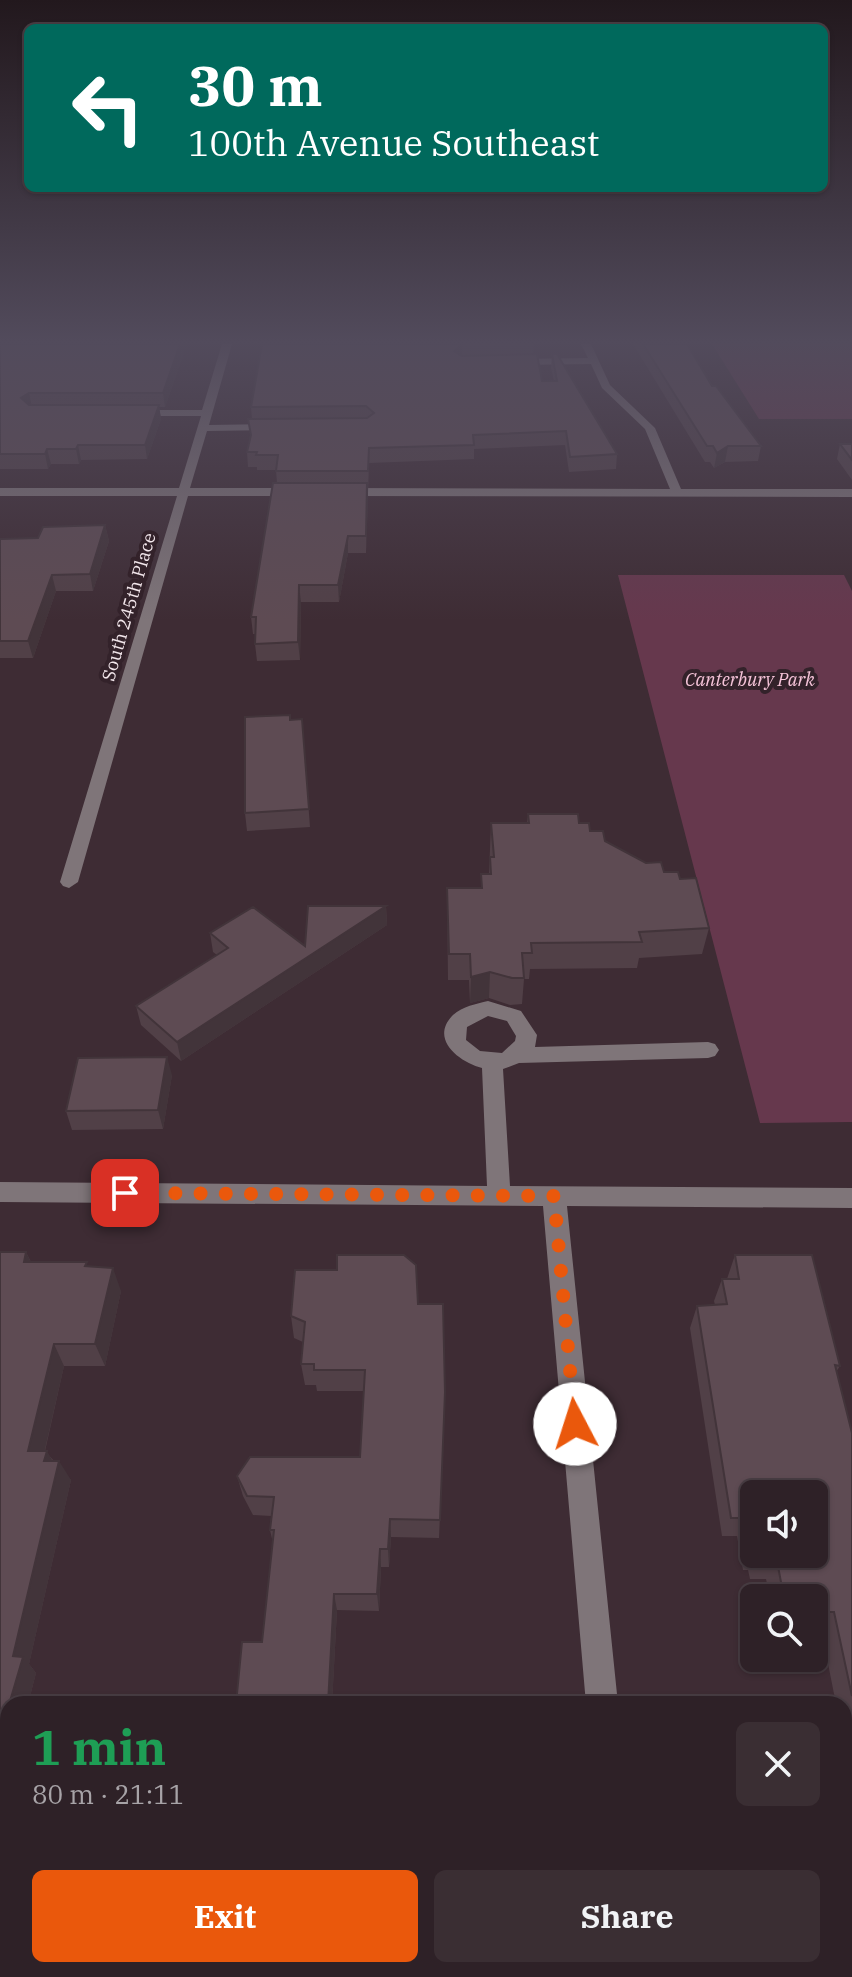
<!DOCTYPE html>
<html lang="en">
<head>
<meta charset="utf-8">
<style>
	body { margin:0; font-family:"IBM Plex Serif",serif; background:#3a2e33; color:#f1f3f6; height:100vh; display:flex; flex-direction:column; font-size:30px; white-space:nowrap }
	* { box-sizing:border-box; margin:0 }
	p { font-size:26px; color:#a7a3a7 }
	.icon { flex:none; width:44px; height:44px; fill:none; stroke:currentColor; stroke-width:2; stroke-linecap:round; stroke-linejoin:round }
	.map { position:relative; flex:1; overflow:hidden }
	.drawer { position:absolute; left:0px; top:1696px; width:852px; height:282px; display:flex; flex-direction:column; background:#2e2127; border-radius:24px 24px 0 0; box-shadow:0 2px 6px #0004,0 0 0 2px #493e44 }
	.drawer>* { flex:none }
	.guide { position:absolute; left:24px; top:24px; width:804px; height:168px; border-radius:12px; box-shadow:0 2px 6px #0004,0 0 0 2px #493e44; background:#00695c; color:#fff; overflow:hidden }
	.controls { position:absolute; left:740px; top:1480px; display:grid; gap:16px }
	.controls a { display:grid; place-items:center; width:88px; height:88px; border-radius:12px; background:#2e2127; box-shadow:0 2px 6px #0004,0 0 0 2px #493e44; font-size:40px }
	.pin { position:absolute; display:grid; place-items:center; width:68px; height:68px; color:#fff; margin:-34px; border-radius:16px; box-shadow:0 4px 12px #0006 }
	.me { position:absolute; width:88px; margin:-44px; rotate:355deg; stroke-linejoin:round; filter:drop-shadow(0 0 6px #0008) }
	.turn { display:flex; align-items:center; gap:28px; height:168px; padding:0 32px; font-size:36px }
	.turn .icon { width:104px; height:104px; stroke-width:2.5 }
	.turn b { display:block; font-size:56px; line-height:68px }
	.round { display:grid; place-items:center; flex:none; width:84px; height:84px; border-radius:12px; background:#3a2e33 }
	.headline { display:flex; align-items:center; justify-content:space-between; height:136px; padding:0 32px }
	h1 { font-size:48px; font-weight:800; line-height:60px; color:#1e9e55 }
	.cta { display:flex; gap:16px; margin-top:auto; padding:16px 32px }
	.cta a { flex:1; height:92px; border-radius:12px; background:#ea580c; color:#fff; font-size:32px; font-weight:800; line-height:92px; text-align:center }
	.cta a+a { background:#3a2e33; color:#f1f3f6 }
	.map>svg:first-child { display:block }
	.green { fill:#66384d }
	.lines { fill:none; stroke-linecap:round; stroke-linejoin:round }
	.minor { fill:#7f7579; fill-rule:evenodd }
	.wall { fill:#514047; fill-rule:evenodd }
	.shaded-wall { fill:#42343a }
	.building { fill:#5e4b53; stroke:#42343a; stroke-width:2 }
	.route { stroke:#ea580c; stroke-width:14; stroke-dasharray:0 25.2 }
	.labels { text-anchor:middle; stroke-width:8; stroke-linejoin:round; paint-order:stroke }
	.far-street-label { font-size:18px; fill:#f2e6eb; stroke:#33222a }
	.far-park-label { font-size:18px; font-style:italic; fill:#f6c4d9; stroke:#33222a }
</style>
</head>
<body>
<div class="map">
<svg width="852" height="1977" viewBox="0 0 852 1977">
	<rect width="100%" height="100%" fill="#3e2c34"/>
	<path class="green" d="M 712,344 L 852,344 L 852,419 L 759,419 Z
		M 618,575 L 844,575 L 852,591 L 852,1122 L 760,1123 Z"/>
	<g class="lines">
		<path class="minor" d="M 222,344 L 232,344 L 209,425 L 275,424 L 280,427 L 275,430 L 207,431 L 190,488 L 296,488 L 302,492 L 296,496 L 188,496 L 78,882 L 69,888 L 63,886 L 60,882 L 177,496 L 0,496 L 0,488 L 179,488 L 201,416 L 135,416 L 130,413 L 135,410 L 202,410 Z
			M 581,344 L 591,344 L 610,385 L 655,428 L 681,489 L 852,489 L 852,497 L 340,496 L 334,492 L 340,488 L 670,489 L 645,429 L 602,388 L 591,364 L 514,365 L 509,362 L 514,359 L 588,358 Z
			M 488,1001 L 521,1011 L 537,1035 L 535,1047 L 708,1042 L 715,1044 L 719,1050 L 715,1056 L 708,1058 L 519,1063 L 503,1069 L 510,1186 L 852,1188 L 852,1208 L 567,1206 L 618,1704 L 586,1704 L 543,1206 L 0,1202 L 0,1182 L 487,1186 L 482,1068 C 459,1062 429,1039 453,1015 C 463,1006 476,1004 488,1001 ZM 488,1016 L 507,1021 L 516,1036 L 515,1041 L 502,1053 L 480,1051 L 466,1040 L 467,1027 Z"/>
	</g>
	<path class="wall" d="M 0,344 L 187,344 L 165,407 L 159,407 L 161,419 L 147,459 L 81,460 L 79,464 L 51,464 L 48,469 L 0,469 Z
		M 262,344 L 534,344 L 533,355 L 542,381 L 554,381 L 551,368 L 552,354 L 617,454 L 616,469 L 569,472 L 565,445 L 474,449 L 474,459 L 369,463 L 366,553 L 348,553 L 339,602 L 301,602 L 300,660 L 257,661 L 255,644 L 255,634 L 253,634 L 251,617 L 277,483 L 276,470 L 257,470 L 257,467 L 248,467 L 247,452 L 250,437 L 252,419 L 251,407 Z
		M 633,344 L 687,344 L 712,386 L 761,446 L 758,461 L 725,462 L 714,468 L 710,462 L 705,462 Z
		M 840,444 L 852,444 L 852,480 L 837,459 Z
		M 105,525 L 109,541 L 93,591 L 56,591 L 33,658 L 0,658 L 0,539 L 38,538 Z
		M 302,719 L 310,827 L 247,831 L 245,813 L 291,720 Z
		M 528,814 L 579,823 L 605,841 L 664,872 L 680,879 L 709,928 L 702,954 L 639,958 L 637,968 L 530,969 L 529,979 L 524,979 L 522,1004 L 510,1005 L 489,998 L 470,1003 L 469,980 L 448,980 L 447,888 L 481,888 L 481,874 L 489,874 L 491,823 L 527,823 Z
		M 386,906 L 387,925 L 181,1061 L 141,1025 L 136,1006 L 217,955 L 213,952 L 210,933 L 305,946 Z
		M 172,1075 L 163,1129 L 72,1130 L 66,1111 Z
		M 0,1252 L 26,1252 L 31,1262 L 88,1266 L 121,1291 L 105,1366 L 64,1366 L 45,1451 L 71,1480 L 29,1664 L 36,1673 L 28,1704 L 8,1704 L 8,1926 L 0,1954 Z
		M 735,1255 L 840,1366 L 836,1372 L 852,1433 L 852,1782 L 844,1742 L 844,1704 L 836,1704 L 821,1628 L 814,1628 L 814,1598 L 770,1598 L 766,1579 L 750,1579 L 748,1570 L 743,1570 L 737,1536 L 722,1536 L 690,1328 L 697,1306 L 715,1305 L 714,1301 L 722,1279 L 727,1279 ZM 754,1494 L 814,1554 L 754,1554 Z
		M 418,1304 L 445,1392 L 439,1538 L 391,1537 L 389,1567 L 381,1567 L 379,1611 L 337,1610 L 332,1704 L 236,1704 L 262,1642 L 273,1543 L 270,1530 L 271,1516 L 253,1515 L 243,1496 L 237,1476 L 360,1457 L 364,1391 L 317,1391 L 316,1385 L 305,1385 L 301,1364 L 303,1342 L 294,1338 L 291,1316 Z"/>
	<path class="shaded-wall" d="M 180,344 L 187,344 L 165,407 L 163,393 Z
		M 462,344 L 462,357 L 454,351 Z
		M 29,393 L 32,407 L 21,398 Z
		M 159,405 L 161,419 L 147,459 L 145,445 Z
		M 78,445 L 81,460 L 79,464 L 76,449 Z
		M 728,446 L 725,462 L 714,468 L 717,453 Z
		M 47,449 L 51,464 L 48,469 L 45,454 Z
		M 367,483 L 368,499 L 366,553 L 366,536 Z
		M 105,525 L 109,541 L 93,591 L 90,574 Z
		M 348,536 L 348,553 L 339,602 L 338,585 Z
		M 52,575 L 56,591 L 33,658 L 28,641 Z
		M 299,585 L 301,602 L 300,660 L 298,642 Z
		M 386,906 L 387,925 L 181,1061 L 177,1042 Z
		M 490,972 L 489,998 L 470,1003 L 471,977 Z
		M 167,1057 L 172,1075 L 163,1129 L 158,1110 Z
		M 26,1252 L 37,1275 L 24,1262 Z
		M 113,1268 L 121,1291 L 105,1366 L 95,1344 Z
		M 54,1344 L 64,1366 L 40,1471 L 28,1451 Z
		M 47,1451 L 57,1469 L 59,1461 L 71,1480 L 29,1664 L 36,1673 L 28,1704 L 9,1704 L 13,1656 L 44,1461 Z
		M 390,1519 L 391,1537 L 389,1567 L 388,1549 Z
		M 380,1549 L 381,1567 L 379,1611 L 377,1594 Z
		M 334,1594 L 337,1610 L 332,1704 L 328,1704 Z
		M 8,1708 L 8,1730 L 3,1725 Z
		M 0,1892 L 8,1896 L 8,1926 L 0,1954 Z"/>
	<path class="building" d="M 0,344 L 180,344 L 163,393 L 29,393 L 21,398 L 29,405 L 159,405 L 145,445 L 78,445 L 76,449 L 47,449 L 45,454 L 0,454 Z
		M 262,344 L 462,344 L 454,351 L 462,356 L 537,354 L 542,381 L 557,381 L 552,354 L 557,354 L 617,454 L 570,457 L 566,431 L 473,435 L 474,445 L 369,448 L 368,471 L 276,471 L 278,455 L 256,455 L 257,452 L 247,452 L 251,435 L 248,419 L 367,418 L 374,413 L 366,406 L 251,407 Z
		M 643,344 L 687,344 L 712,386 L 716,386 L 761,446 L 728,446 L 717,453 L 713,446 L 707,446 Z
		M 840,444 L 852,444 L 852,460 Z
		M 273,483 L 367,483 L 366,536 L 348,536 L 338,585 L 299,585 L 298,642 L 255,644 L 256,617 L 251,617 Z
		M 105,525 L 90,574 L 52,575 L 28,641 L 0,641 L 0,539 L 38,538 L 43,527 Z
		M 290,715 L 290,720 L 302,719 L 309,809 L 245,813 L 245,717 Z
		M 528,814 L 578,814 L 579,823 L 589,823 L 590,831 L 603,831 L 605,841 L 646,863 L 661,862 L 664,872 L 678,872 L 680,879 L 696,878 L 709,928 L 639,932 L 642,942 L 531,943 L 532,953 L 522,953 L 524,978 L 512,978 L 490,972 L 471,977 L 470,954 L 449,954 L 447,888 L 482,888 L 481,874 L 491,874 L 490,857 L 494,857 L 491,823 L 529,823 Z
		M 308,906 L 386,906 L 177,1042 L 136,1006 L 228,948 L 210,933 L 253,907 L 305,946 Z
		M 167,1057 L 158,1110 L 66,1111 L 78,1058 Z
		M 0,1252 L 26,1252 L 24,1262 L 87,1262 L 85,1266 L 113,1268 L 95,1344 L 54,1344 L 28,1451 L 47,1451 L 44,1461 L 59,1461 L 13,1656 L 23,1657 L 3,1725 L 8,1726 L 8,1892 L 0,1892 Z
		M 337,1255 L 404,1255 L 416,1265 L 418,1304 L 443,1304 L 445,1392 L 440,1520 L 390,1519 L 388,1549 L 380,1549 L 377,1594 L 334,1594 L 328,1704 L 236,1704 L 242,1642 L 262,1642 L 274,1530 L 270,1530 L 274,1497 L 247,1496 L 237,1476 L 250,1457 L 360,1457 L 365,1370 L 314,1370 L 314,1364 L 301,1364 L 305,1322 L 291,1316 L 295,1270 L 337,1270 Z
		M 735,1255 L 812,1255 L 840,1366 L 835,1365 L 852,1433 L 852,1696 L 834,1612 L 814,1612 L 814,1598 L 784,1598 L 777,1561 L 760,1561 L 759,1554 L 814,1554 L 814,1494 L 754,1494 L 754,1553 L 753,1553 L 746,1518 L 731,1518 L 697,1306 L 727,1304 L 722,1279 L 739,1279 Z
		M 344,1970 L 399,1970 L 405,1977 L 339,1977 Z"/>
	<linearGradient id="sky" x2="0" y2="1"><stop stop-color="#22181d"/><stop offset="0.55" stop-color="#524b5c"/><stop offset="1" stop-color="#524b5c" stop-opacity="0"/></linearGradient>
	<rect width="852" height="621" fill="url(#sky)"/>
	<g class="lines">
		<path class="route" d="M 125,1193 L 554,1196 L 575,1424"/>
	</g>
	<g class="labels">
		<g class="far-street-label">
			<text transform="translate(129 607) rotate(-74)" y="6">South 245th Place</text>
		</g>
		<g class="far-park-label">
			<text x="750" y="686">Canterbury Park</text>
		</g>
	</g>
</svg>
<div class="controls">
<a><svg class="icon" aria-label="sound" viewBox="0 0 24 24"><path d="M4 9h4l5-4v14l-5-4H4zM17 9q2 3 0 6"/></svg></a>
<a><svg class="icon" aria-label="search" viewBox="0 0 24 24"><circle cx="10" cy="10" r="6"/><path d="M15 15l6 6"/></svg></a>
</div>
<div class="pin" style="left:125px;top:1193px;background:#d93025"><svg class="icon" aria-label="arrive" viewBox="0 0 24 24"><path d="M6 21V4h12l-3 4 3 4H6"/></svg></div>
<svg class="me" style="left:575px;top:1424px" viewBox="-20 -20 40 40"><circle r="19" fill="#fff"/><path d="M0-13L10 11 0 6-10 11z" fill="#ea580c"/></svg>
<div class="guide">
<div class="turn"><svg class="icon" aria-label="left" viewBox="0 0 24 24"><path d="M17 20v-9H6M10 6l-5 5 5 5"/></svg><div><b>30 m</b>100th Avenue Southeast</div></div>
</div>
<section class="drawer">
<div class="headline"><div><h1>1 min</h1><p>80 m · 21:11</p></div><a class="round"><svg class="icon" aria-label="close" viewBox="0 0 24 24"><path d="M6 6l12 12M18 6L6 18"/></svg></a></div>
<div class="cta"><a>Exit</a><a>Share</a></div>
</section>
</div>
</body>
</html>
